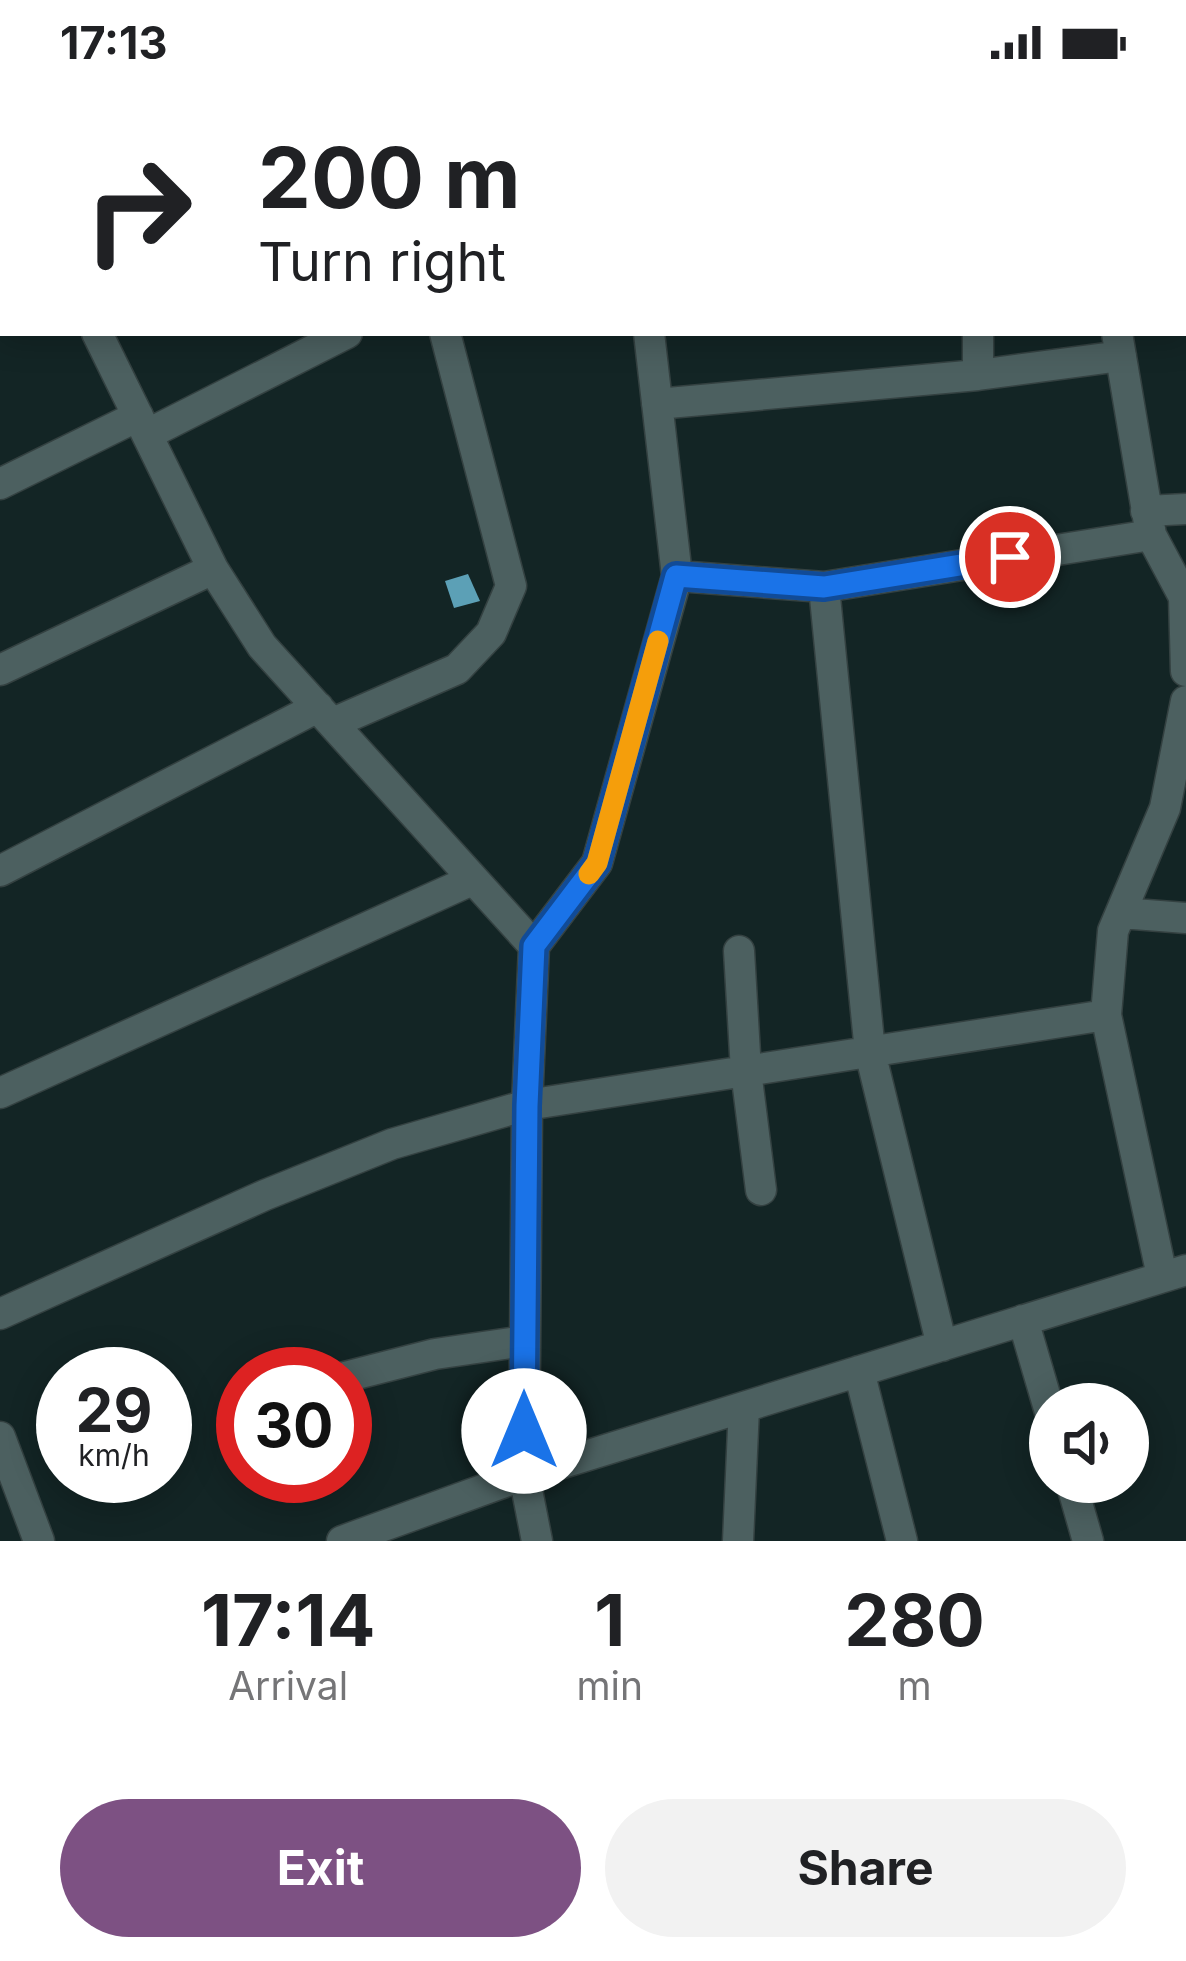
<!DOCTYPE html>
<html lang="en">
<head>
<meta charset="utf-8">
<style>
	body { margin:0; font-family:Inter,sans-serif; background:#f2f2f2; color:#202124; height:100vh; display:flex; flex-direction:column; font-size:45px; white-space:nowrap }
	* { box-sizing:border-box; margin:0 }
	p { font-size:39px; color:#757577 }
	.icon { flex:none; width:66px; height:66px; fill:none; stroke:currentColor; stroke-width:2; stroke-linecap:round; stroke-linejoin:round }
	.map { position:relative; height:1457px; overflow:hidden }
	.drawer { display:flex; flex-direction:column; background:#fff; flex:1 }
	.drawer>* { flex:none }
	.guide { position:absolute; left:0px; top:0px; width:1188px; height:252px; box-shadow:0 6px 30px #0003; background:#fff; color:#202124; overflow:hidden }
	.fabs { position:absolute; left:1029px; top:1299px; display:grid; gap:24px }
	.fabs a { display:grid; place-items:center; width:120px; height:120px; border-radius:50%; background:#fff; box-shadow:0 6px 30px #0003; font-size:60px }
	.speed { position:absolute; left:36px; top:1263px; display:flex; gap:24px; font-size:60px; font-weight:700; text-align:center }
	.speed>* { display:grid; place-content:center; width:156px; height:156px; border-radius:50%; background:#fff; box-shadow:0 6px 30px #0003; line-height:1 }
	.speed small { font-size:30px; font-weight:400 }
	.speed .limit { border:18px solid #d22; background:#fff; color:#111 }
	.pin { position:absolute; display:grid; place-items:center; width:102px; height:102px; color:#fff; margin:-51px; border:6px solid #fff; border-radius:50%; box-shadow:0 3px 12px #0007 }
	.me { position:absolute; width:132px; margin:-66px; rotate:0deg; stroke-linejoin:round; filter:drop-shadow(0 0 9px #0008) }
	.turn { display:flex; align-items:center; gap:42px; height:252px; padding:0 60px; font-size:54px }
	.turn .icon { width:156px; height:156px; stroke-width:2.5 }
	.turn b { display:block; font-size:84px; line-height:102px }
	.eta { display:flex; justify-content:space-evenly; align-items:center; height:204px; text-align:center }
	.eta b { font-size:72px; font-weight:700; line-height:84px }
	.cta { display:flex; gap:24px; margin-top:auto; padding:24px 60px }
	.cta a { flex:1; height:138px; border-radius:72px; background:#7d5183; color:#fff; font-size:48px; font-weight:700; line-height:138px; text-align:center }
	.cta a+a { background:#f2f2f2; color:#202124 }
	.status { display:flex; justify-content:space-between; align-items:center; height:84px; padding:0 60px; background:#fff; direction:ltr }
	.status svg { height:33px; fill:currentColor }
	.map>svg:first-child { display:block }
	.building { fill:#5ca0b6 }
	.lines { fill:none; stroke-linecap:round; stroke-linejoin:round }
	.minor-casing { stroke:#344141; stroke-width:33 }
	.minor { stroke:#4c6060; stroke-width:30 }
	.route-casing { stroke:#114b97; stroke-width:30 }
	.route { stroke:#1a73e8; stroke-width:21 }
	.slow { stroke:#f59e0b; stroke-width:21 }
</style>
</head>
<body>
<div class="status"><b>17:13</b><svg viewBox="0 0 49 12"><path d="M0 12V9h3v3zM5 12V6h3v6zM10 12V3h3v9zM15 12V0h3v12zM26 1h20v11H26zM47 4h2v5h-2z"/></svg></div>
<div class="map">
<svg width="1186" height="1457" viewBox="0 0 1186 1457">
	<rect width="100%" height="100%" fill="#132525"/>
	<path class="building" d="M 468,490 L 480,517 L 454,524 L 445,497 Z"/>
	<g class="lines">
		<g class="minor-casing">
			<path id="minor" d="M 256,0 L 258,3
				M 1074,0 L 1074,3
				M 759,3 L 759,0
				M 1004,3 L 1004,0
				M 0,199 L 3,199
				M 97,249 L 213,485 L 262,562 L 534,862
				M 1117,249 L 1151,451 L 1184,513 L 1186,587
				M 978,291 L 978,249
				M 657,320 L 978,291 L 1121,272
				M 148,350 L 347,249
				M 0,400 L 138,332
				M 1146,427 L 1186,425
				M 677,492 L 824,503 L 1151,451
				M 824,503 L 870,968 L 942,1262
				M 0,586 L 213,485
				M 333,639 L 457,585 L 491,549 L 511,502 L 445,249
				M 0,787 L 318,623
				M 1121,829 L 1186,834
				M 739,867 L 746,987 L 761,1106
				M 0,1009 L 472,796
				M 1162,1192 L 1106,931 L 1113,847 L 1165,724 L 1186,617
				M 0,1230 L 265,1111 L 392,1060 L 527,1021 L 1106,931
				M 1023,1236 L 1050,1328
				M 859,1287 L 902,1457
				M 345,1293 L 435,1270 L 525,1257
				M 0,1353 L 39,1457
				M 1071,1398 L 1088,1457
				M 342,1457 L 524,1391 L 1186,1186
				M 537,1457 L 524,1391 L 527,1021 L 534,862 L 597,779 L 677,492 L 649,249
				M 738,1457 L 744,1323"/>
		</g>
		<use href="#minor" class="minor"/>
	</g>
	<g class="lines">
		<g class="route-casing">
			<path id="route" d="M 524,1347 L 527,1022 L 534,862 L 597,779 L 676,492 L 824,503 L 1010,473"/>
		</g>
		<use href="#route" class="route"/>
		<path class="slow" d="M 589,790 L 597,779 L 658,557"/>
	</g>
</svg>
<div class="fabs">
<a><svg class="icon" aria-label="sound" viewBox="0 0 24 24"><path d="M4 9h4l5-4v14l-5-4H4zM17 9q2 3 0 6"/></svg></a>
</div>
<div class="speed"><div>29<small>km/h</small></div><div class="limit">30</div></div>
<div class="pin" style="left:1010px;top:473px;background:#d93025"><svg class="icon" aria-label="arrive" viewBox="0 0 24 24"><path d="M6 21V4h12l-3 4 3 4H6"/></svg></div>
<svg class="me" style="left:524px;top:1347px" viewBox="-20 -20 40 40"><circle r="19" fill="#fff"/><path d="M0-13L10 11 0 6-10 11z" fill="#1a73e8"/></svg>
<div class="guide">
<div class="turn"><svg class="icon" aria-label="right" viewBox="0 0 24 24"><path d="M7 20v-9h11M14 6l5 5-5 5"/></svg><div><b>200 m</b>Turn right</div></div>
</div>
</div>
<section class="drawer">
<div class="eta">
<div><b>17:14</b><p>Arrival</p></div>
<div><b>1</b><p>min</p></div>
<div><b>280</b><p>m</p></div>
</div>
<div class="cta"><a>Exit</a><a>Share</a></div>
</section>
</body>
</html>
